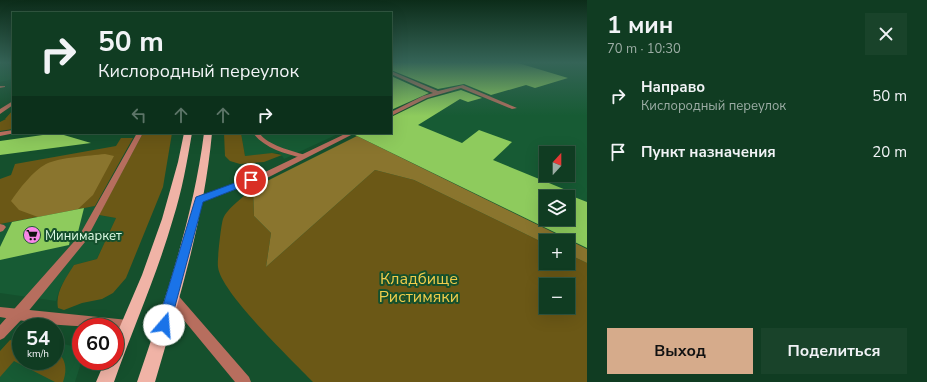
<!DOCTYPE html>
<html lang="ru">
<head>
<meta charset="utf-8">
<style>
	body { margin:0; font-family:"Nunito Sans",sans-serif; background:#19432a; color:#f1f3f6; height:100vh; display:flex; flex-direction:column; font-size:15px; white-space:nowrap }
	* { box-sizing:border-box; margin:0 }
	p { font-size:13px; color:#9cada5 }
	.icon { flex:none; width:22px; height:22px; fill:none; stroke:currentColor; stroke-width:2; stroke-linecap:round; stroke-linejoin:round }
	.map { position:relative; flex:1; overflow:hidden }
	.drawer { display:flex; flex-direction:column; background:#103c22; width:340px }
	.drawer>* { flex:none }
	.banner { position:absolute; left:12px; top:12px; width:380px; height:122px; border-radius:0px; box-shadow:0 4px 16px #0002,0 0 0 1px #305640; background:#103c22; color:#f1f3f6; overflow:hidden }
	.needle { width:26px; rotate:21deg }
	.fabs { position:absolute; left:539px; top:146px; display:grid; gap:8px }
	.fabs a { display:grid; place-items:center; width:36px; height:36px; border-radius:0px; background:#103c22; box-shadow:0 4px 16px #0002,0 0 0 1px #305640; font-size:20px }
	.speed { position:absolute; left:12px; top:318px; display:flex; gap:8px; font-size:20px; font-weight:700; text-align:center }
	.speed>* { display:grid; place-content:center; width:52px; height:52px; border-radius:50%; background:#103c22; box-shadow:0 4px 16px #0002,0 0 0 1px #305640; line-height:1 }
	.speed small { font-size:10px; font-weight:400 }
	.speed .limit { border:6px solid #d22; background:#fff; color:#111 }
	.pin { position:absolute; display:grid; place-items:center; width:34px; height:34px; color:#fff; margin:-17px; border:2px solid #fff; border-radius:50%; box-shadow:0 1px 4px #0007 }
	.me { position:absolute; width:44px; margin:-22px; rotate:18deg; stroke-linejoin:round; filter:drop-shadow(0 0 3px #0008) }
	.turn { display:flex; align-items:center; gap:14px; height:84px; padding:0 20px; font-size:18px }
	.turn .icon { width:52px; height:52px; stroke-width:2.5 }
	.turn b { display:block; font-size:28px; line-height:34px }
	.lanes { display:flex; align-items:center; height:38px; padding:0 20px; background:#0003; justify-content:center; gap:20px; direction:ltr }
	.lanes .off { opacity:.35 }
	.round { display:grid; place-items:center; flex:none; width:42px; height:42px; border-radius:0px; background:#19432a }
	.overview { display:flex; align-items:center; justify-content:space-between; height:68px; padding:0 20px }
	h1 { font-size:24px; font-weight:700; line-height:30px }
	.cta { display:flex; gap:8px; margin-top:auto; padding:8px 20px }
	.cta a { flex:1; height:46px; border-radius:0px; background:#d6ab8b; color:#111; font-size:16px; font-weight:700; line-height:46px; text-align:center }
	.cta a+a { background:#19432a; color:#f1f3f6 }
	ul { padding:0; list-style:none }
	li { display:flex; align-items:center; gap:12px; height:56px; padding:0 20px }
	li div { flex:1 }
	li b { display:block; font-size:15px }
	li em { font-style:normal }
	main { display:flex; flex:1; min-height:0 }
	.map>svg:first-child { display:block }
	.built { fill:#175b34; fill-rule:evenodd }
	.green { fill:#6b5816; fill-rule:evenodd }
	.forest { fill:#8a752e }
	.building { fill:#8ecb5d; fill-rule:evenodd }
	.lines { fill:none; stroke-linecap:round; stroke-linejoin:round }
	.lane { fill:#b76e5e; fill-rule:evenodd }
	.street { fill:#b76e5e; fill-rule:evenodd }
	.primary { fill:#f0b3a6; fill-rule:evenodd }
	.route { fill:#1a73e8; stroke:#114b97 }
	.labels { text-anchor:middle; stroke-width:4; stroke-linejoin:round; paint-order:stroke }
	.poi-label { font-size:13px; fill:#defbe5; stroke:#15502d; text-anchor:start }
	.near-park-label { font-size:16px; fill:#f1cd4c; stroke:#15502d }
</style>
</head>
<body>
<main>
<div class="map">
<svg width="587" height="382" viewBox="0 0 587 382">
	<rect width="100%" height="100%" fill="#15502d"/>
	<path class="built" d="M 0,63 L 13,63 L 13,79 L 0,82 Z
		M 391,63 L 587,63 L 587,249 L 357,136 L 365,133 L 391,133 L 452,93 L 391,64 ZM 546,153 L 568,153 L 568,175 L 546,175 ZM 546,197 L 568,197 L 568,219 L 546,219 Z
		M 241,133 L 340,133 L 284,159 L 283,157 L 279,153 L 245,156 Z
		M 95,206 L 99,215 L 116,218 L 97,259 L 74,265 L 60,288 L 56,301 L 0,293 L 0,224 Z
		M 16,334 L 21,335 L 21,361 L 55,361 L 55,342 L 72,346 L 79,351 L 80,366 L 75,382 L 0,382 L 0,351 Z"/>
	<path class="green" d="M 13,110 L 13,129 L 0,131 L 0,122 L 6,119 L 5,119 Z
		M 143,133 L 172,133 L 163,187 L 126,278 L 113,293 L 102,299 L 82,303 L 64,310 L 58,308 C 55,292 66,278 74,265 L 97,259 L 116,218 L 99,215 Z
		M 224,133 L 241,133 L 245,156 L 272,153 L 282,155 L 264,162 L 240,164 L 230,161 L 225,156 Z
		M 121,138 L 133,138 L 95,206 L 0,224 L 0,179 L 11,175 L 15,164 L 116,146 Z
		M 375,170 L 414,180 L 546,244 L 546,263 L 568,263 L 568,254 L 587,263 L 587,382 L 313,382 C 293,361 221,293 218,267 C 217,261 221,225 223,219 C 227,208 245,196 253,188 L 254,216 L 271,233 L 266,267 ZM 546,285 L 568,285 L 568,307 L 546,307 Z
		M 10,340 L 21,343 L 21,361 L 55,361 L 55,352 C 67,357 67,371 63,382 L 55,382 L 14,361 L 0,377 L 0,351 Z"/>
	<path class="forest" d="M 357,136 L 587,249 L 587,263 L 568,254 L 568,241 L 546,241 L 546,244 L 414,180 L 375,170 L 266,267 L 271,233 L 254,216 L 253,188 Z
		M 105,154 L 114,156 L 93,195 L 78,209 L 38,217 L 19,210 L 11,201 C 19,189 33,171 46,164 C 60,157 89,156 105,154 Z"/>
	<path class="building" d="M 391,63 L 518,63 L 568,78 L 535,88 L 526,85 L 491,95 L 464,84 L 438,89 L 391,70 Z
		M 391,76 L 429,93 L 391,110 Z
		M 461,90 L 482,98 L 468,102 L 460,99 L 418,125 L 462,143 L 479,130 L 512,142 L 493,160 L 566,190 L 564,193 L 587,202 L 587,248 L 355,135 L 356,133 L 391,133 L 391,117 L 428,99 ZM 546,197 L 568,197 L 568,219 L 546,219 Z
		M 57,133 L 91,143 L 0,155 L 0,141 Z
		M 84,208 L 77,236 L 74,239 L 70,240 L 69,245 L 0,260 L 0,247 L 12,222 Z"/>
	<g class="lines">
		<path class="lane" d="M 0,86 L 5,86 L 5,87 L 0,88 Z
			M 13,101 L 13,105 L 0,114 L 0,109 Z
			M 13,130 L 13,133 L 15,133 L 0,136 L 0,132 Z
			M 137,133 L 143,133 L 85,242 L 22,319 L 4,338 L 0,340 L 0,325 L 79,236 Z
			M 253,133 L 259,133 C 269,146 290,150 305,155 L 306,156 L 303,158 C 285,154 264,148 253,133 Z
			M 0,224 L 4,225 L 6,227 L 3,231 L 0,232 Z"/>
		<path class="street" d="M 391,71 L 438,91 L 463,85 L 517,108 L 512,109 L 461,88 L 427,98 L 391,116 L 391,112 L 423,96 L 433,93 L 391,74 Z
			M 347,133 L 355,133 L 269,177 L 202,202 L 199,203 L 195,200 L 196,198 L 263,173 Z
			M 172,292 L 176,293 L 249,377 L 251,382 L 235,382 L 168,301 L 166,297 L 168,293 Z
			M 0,307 L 128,320 L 132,322 L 134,326 L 132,330 L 128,332 L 115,330 L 115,327 C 76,327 38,324 0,317 Z"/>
		<path class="primary" d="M 184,133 L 192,133 C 187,162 182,191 173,219 C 157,275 133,328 114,382 L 96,382 L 105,361 L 115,361 L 115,338 L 142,275 L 162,219 L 178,162 Z
			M 204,133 L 212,133 C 204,219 179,300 155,382 L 137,382 C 165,300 193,219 204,133 Z"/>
	</g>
	<linearGradient id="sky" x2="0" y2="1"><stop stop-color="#0c2c19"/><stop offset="0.54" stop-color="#356457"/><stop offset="1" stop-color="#356457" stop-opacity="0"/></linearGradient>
	<rect width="587" height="116" fill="url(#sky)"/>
	<path class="route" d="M 251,177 L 254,178 L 256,180 L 254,182 L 203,202 L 170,325 L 168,330 L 164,332 L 159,330 L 157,325 L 195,200 L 196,197 Z"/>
	<defs>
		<g id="supermarket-disc" transform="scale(0.9)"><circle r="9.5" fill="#f987e8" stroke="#15502d"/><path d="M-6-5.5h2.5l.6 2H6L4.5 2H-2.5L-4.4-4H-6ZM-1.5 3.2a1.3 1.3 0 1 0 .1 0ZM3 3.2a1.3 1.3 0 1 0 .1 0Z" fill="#111"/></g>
	</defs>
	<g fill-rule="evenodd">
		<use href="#supermarket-disc" x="32" y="235"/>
	</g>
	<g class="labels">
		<g class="poi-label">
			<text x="45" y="240">Минимаркет</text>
		</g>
		<g class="near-park-label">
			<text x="419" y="284">Кладбище<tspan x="419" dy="18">Ристимяки</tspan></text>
		</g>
	</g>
</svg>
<div class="fabs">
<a><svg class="needle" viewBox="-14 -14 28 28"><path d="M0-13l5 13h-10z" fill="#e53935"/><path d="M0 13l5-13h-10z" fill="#9cada5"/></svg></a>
<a><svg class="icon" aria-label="layers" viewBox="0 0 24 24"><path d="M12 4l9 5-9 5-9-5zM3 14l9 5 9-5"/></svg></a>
<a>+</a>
<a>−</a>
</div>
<div class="speed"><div>54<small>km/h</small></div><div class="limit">60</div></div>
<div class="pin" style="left:251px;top:180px;background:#d93025"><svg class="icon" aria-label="arrive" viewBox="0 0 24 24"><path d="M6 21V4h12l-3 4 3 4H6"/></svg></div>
<svg class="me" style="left:164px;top:325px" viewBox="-20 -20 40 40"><circle r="19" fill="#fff"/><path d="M0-13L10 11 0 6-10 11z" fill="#1a73e8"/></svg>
<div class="banner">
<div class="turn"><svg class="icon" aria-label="right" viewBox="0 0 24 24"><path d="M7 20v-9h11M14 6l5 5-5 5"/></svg><div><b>50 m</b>Кислородный переулок</div></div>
<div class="lanes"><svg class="icon off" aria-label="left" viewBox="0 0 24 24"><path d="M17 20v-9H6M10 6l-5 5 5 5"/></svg><svg class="icon off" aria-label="ahead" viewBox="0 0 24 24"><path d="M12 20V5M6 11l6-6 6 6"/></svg><svg class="icon off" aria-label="ahead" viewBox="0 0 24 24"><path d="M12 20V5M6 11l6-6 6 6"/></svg><svg class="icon" aria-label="right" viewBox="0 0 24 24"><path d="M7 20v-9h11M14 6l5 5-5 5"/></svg></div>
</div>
</div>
<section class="drawer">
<div class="overview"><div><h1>1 мин</h1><p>70 m · 10:30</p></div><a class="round"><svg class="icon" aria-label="close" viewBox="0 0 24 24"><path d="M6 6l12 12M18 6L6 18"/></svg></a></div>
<ul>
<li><svg class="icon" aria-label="right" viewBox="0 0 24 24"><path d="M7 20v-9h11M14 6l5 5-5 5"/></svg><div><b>Направо</b><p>Кислородный переулок</p></div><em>50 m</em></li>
<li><svg class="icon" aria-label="arrive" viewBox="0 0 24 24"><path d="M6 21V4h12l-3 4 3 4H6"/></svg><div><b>Пункт назначения</b></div><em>20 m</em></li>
</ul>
<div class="cta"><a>Выход</a><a>Поделиться</a></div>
</section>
</main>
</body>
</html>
